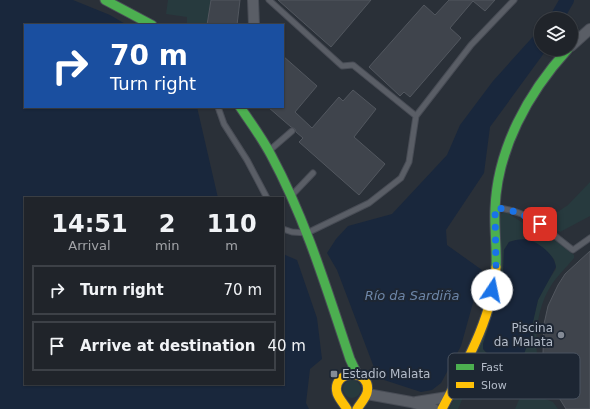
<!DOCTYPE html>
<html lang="en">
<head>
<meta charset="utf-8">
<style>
	body { margin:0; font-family:"DejaVu Sans",sans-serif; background:#282c32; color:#f1f3f6; height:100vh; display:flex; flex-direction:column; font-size:15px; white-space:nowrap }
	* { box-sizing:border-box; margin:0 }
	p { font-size:13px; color:#a2a4a8 }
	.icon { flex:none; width:22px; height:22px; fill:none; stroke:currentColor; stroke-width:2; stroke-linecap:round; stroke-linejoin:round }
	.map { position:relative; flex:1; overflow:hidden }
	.drawer { position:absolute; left:24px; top:197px; width:260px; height:188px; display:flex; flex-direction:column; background:#20242a; border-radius:0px; box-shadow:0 1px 3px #0004,0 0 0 1px #3d4147 }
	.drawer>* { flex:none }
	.guide { position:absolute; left:24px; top:24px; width:260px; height:84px; border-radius:0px; box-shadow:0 1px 3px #0004,0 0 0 1px #3d4147; background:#1a4fa0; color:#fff; overflow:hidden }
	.fabs { position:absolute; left:534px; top:12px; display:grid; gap:8px }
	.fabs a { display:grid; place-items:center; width:44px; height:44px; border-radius:50%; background:#20242a; box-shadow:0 1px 3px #0004,0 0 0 1px #3d4147; font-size:20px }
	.pin { position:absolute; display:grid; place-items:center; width:34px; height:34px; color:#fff; margin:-17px; border-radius:8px; box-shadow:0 2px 6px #0006 }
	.me { position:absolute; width:44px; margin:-22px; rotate:11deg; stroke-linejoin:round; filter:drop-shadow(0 0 3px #0008) }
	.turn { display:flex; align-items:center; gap:14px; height:84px; padding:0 20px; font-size:18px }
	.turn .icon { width:52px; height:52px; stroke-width:2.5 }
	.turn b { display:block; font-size:28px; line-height:34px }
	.eta { display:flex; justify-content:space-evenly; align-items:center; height:68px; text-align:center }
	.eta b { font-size:24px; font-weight:800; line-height:28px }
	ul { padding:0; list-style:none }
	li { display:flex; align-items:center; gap:12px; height:50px; margin:0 8px 6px; padding:0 12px; border:2px solid #3d4147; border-radius:0px }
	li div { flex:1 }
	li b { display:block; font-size:15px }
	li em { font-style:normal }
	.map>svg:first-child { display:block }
	.green { fill:#273a3e; fill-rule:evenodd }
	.water { fill:#19273c }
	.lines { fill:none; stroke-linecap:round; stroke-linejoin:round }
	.river { stroke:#19273c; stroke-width:14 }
	.building { fill:#3f444c; stroke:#52575f }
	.lane-casing { stroke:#484c55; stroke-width:7 }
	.street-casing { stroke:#484c55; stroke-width:12 }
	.fast-casing { stroke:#484c55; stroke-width:11 }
	.slow-casing { stroke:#484c55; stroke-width:11 }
	.lane { stroke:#5a5e66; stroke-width:5 }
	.street { stroke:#5a5e66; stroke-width:10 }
	.fast { stroke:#4caf50; stroke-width:9 }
	.slow { stroke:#ffc107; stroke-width:9 }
	.route { stroke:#1a73e8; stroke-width:7; stroke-dasharray:0 12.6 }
	.poi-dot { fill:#848b96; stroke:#1d2633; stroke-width:1.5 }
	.labels { text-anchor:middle; stroke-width:4; stroke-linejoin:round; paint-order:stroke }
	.poi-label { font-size:12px; fill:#b4bcc9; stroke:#1d2633; text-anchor:end }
	.water-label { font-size:13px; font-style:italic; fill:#6d86a8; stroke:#1d2633 }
	.key { fill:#1d2633; stroke:#4a5360; stroke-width:1 }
	.key-label { font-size:11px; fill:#b4bcc9 }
</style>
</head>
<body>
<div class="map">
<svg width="590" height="409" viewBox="0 0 590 409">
	<rect width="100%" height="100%" fill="#2a3038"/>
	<path class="green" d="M 168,0 L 211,0 L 207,25 L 187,25 L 187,17 L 166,14 Z
		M 590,182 L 590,216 L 560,232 L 543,222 L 568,205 Z
		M 506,212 L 523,223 L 537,226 L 574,255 L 574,258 C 567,267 558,275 552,284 C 535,310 534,342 539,371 L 523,383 L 473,361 L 501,214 ZM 516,240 L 526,240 L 537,244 L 554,259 L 556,269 L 546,284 L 538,300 L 523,357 C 513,366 491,361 484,350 C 483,348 483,346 483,344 L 500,291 L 503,275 L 504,250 L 509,242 Z
		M 471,366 L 476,368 L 458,409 L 449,409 Z
		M343 389a9 9 0 1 1 18 0a9 9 0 1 1-18 0Z
		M 523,390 L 553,402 L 558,409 L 515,409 Z"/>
	<path class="water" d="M 0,0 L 73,0 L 110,15 L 127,25 L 25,25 L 25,107 L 197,107 L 218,198 L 25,198 L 25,384 L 283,384 L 283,254 L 297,260 L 317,318 L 322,359 L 310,369 L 306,403 L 309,409 L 0,409 Z
		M 539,30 L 541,30 L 541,49 L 547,49 L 490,127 L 484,173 L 446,230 L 447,245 L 482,270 L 461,346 L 441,383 L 432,390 L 421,392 L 378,378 L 337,270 L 327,253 L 336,239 L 348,226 L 392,214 L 447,155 L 460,125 L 493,81 Z
		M 516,240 C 522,239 527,239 532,241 C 542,245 555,256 556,267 L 538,300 L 529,340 L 523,357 C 511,368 492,359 483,349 L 483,344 L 500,291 L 503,275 L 504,250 L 509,242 Z"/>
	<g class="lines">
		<path class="river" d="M 556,19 L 567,0"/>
	</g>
	<path class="building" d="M 211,0 L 240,0 L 237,25 L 207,25 Z
		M 278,0 L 371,0 L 331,47 Z
		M 449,0 L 495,0 L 485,11 L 473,1 L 450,28 L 461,38 L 410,97 L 404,92 L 400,96 L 369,67 L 424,5 L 435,15 Z
		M 283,56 L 317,86 L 295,112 L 312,128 L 339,97 L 343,101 L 353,90 L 376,109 L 354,137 L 385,164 L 359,195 L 299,142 L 303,138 L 296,132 L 295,129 L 291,127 L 268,107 L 283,107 Z
		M 590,251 L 590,409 L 566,409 L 553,388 L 547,372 L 543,353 L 544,324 L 548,306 L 558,285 L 565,274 Z"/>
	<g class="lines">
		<g class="lane-casing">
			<path id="lane" d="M 269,0 L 342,66 L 353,65 L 416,116
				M 218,107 L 224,124 L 247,160 L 267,198
				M 270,150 L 292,131
				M 292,195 L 313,173
				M 496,208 C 527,209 549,232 573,250 L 590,238
				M 283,229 L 292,232 L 307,233 L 369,203 L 401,178 L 409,162 L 416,116 L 471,45 L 514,0"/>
		</g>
		<g class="street-casing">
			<path id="street" d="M 253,0 L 254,25
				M 571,46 L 590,29
				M 367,394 L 411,402 L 434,409
				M 416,402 L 448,397"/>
		</g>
		<g class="fast-casing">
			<path id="fast" d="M 105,0 L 152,25
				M 240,107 C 251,123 262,138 271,155 C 306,220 327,290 350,359 L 357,374
				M 496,267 C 497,248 494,228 495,209 C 497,149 528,93 568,49"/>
		</g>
		<g class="slow-casing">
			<path id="slow" d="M 347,409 C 344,404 339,399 337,393 C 331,369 373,368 367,393 C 365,399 360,404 357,409
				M 442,409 C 465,365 493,317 496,267"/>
		</g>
		<use href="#lane" class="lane"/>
		<use href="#street" class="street"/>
		<use href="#fast" class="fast"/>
		<use href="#slow" class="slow"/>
	</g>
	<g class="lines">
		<path class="route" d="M 492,290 L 496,268 L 495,208 C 513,209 524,215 540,224"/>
	</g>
	<g class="poi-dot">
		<circle cx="561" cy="335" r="4"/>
		<rect x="330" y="370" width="8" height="8" rx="2"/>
	</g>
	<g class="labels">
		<g class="poi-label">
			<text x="553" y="332">Piscina<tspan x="553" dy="14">da Malata</tspan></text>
			<text x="342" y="378" text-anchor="start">Estadio Malata</text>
		</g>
		<g class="water-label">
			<text x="412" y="300">Río da Sardiña</text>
		</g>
	</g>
	<rect x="448" y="353" width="132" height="46" rx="6" class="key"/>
	<rect x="456" y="364" width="18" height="6" fill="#4caf50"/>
	<rect x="456" y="382" width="18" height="6" fill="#ffc107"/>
	<g class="key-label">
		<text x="481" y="371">Fast</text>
		<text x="481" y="389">Slow</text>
	</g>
</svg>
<div class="fabs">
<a><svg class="icon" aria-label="layers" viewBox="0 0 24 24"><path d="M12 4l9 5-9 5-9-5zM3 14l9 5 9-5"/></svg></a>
</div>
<div class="pin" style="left:540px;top:224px;background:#d93025"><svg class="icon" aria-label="arrive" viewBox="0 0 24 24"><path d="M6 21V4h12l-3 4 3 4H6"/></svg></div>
<svg class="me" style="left:492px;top:290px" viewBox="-20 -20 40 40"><circle r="19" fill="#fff"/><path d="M0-13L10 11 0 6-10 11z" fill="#1a73e8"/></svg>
<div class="guide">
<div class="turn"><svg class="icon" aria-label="right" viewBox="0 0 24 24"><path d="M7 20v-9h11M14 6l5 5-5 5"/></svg><div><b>70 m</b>Turn right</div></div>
</div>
<section class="drawer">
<div class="eta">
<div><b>14:51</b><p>Arrival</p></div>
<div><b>2</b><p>min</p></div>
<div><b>110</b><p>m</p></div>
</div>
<ul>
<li><svg class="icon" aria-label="right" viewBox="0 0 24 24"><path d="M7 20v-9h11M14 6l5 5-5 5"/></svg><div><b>Turn right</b></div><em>70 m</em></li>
<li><svg class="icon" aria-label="arrive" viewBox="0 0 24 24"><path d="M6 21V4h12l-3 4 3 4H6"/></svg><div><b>Arrive at destination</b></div><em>40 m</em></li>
</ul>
</section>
</div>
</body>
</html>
